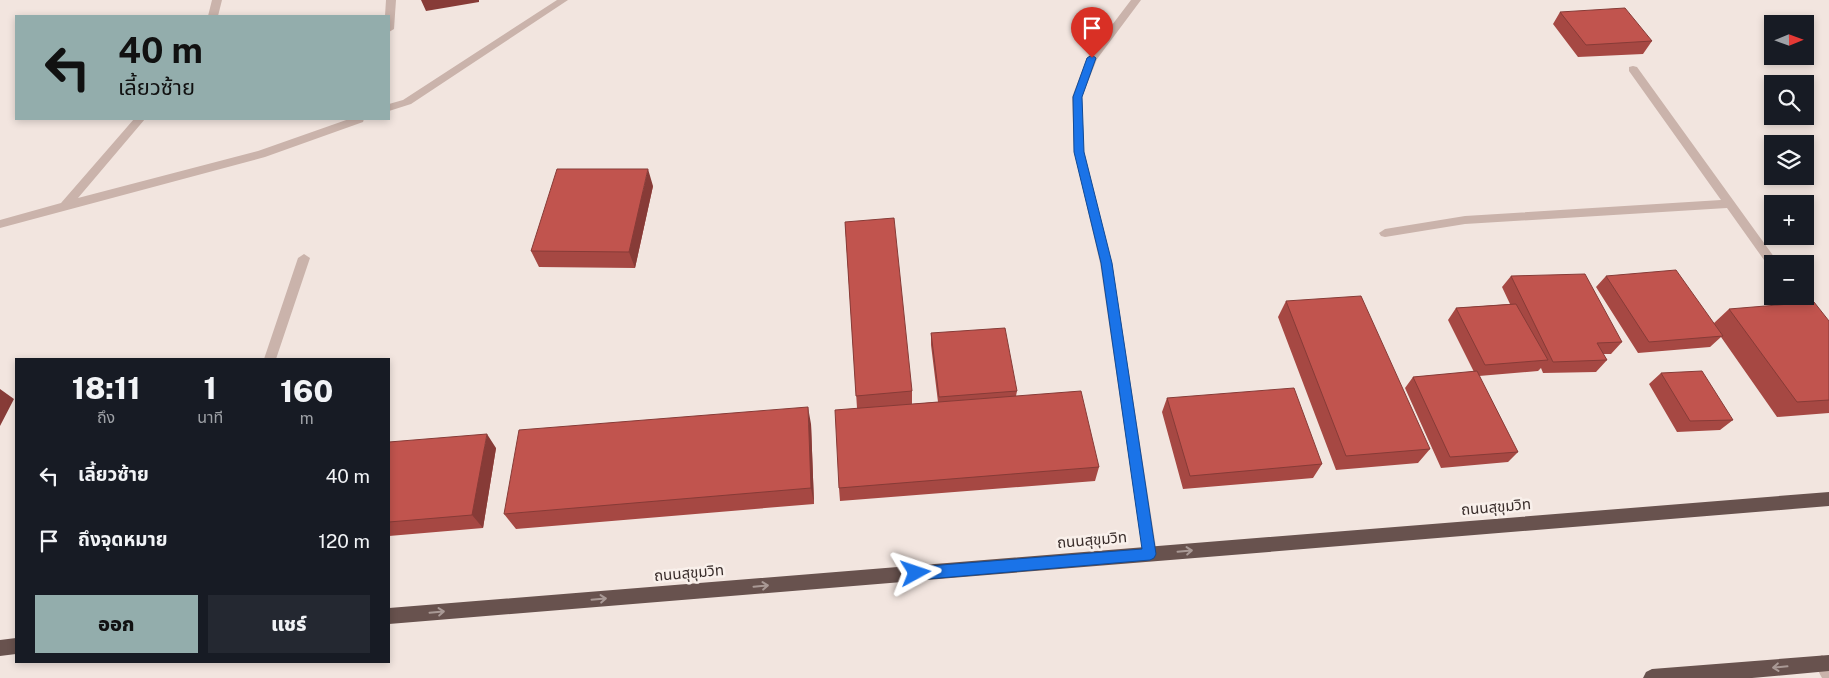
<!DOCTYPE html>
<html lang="th">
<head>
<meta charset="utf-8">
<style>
	body { margin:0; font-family:"Public Sans","Noto Sans Thai",sans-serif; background:#242831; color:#f1f3f6; height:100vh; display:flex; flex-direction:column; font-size:19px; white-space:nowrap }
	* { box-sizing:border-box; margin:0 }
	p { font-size:16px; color:#9ea1a6 }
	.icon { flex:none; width:28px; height:28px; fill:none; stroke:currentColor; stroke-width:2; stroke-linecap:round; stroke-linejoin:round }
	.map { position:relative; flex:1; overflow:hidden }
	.sheet { position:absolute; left:15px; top:358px; width:375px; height:305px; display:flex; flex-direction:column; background:#171b24; border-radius:0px; box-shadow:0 2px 8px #0003 }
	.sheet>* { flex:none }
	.hud { position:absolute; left:15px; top:15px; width:375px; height:105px; border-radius:0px; box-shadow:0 2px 8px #0003; background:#93adac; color:#111; overflow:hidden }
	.needle { width:32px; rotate:89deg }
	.fabs { position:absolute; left:1764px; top:15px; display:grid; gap:10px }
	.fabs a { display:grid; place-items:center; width:50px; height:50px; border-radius:0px; background:#171b24; box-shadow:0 2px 8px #0003; font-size:25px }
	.pin { position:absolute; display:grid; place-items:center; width:42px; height:42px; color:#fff; margin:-51px -21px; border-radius:50% 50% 50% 0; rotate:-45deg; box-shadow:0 0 5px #0007 }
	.pin .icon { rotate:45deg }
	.me { position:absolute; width:55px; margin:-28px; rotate:85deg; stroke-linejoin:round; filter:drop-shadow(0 0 4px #0008) }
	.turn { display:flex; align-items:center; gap:18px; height:105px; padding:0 20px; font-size:22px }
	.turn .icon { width:65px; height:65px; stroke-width:2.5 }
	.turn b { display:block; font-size:35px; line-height:42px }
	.eta { display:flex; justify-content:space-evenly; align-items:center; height:85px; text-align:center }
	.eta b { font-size:30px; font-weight:800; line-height:35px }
	.cta { display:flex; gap:10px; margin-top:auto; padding:10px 20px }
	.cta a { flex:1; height:58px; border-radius:0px; background:#93adac; color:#111; font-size:20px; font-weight:800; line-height:58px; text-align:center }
	.cta a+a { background:#242831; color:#f1f3f6 }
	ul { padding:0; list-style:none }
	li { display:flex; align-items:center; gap:15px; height:65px; padding:0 20px }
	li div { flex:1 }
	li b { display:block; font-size:19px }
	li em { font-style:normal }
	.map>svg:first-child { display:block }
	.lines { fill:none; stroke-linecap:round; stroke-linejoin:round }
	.minor { fill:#cab3ab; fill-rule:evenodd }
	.trunk { fill:#68524e; fill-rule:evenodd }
	.wall { fill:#a64843 }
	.shaded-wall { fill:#873b37 }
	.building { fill:#c1544e; stroke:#873b37 }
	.oneway { stroke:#a99995 }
	.route { fill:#1a73e8; stroke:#114b97 }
	.labels { text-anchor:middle; stroke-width:5; stroke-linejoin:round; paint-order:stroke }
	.street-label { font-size:15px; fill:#382c2a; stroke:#f9f0eb }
</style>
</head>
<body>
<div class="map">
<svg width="1829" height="678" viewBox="0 0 1829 678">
	<rect width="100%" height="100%" fill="#f2e5df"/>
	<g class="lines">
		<path class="minor" d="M 212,0 L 222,0 L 218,16 L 208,16 Z
			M 386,0 L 396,0 L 394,29 L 389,32 L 389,16 L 385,16 Z
			M 557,0 L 568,0 L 411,104 L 389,111 L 389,104 L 403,100 Z
			M 1131,0 L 1141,0 L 1097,59 L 1082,97 L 1084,151 L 1112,263 L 1157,554 L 1155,559 L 1150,561 L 1145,559 L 1143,554 L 1100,263 L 1074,151 L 1072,97 L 1087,58 Z
			M 1633,66 L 1637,67 L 1777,261 L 1779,264 L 1772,264 L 1772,268 L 1769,267 L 1727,208 L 1465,224 L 1385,237 L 1381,236 L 1379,233 L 1385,229 L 1465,216 L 1721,200 L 1629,71 L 1629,67 Z
			M 134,119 L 145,119 L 78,198 L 258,151 L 349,119 L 364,119 L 363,122 L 265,157 L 0,228 L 0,220 L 61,203 Z
			M 304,254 L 310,258 L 276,359 L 264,359 L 298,258 Z
			M 1790,296 L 1803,296 L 1829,332 L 1829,347 L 1825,346 Z
			M 1822,655 L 1829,660 L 1829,678 L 1822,678 L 1814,663 L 1817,658 Z"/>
		<path class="trunk" d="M 1829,492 L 1829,506 L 389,624 L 389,608 Z
			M 16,638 L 16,654 L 0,656 L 0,640 Z
			M 1829,655 L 1829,671 L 1752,678 L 1643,678 L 1646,672 L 1652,669 Z"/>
	</g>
	<path class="wall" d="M 1560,12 L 1652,41 L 1643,54 L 1578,57 L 1553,24 Z
		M 653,186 L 635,268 L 539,267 L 531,251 Z
		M 845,222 L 912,391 L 912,404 L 938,402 L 931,345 L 931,333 L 1017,391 L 1016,396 L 1099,467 L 1095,481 L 840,501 L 839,488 L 857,408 Z
		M 1511,276 L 1622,342 L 1611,354 L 1603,354 L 1607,360 L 1596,372 L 1543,373 L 1541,368 L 1538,371 L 1479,376 L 1518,452 L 1508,462 L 1441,468 L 1405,388 L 1413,377 L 1474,372 L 1448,320 L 1456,308 L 1510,304 L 1502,287 Z
		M 1606,276 L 1714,323 L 1729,309 L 1829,321 L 1829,413 L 1777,417 L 1721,337 L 1710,347 L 1638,353 L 1596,287 Z
		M 1286,301 L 1430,449 L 1418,463 L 1336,470 L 1278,317 Z
		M 1661,373 L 1733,420 L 1720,430 L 1677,432 L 1649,384 Z
		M 1167,398 L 1322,464 L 1313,478 L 1183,489 L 1162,412 Z
		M 811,424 L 814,504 L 516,529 L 504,514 Z
		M 389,442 L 496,448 L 483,528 L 389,536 Z"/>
	<path class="shaded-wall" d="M 421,0 L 479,0 L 479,2 L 426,11 Z
		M 648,169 L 653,186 L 635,268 L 629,252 Z
		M 0,389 L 14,399 L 0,426 Z
		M 808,407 L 811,424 L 814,504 L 811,488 Z
		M 487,434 L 496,448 L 483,528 L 472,515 Z"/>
	<path class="building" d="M 1625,8 L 1652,41 L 1586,45 L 1560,12 Z
		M 557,169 L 648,169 L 629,252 L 531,251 Z
		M 894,218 L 912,391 L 856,396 L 845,222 Z
		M 1676,270 L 1723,336 L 1649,342 L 1606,276 Z
		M 1585,274 L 1622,342 L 1597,343 L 1607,360 L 1553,362 L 1511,276 Z
		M 1361,296 L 1430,449 L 1346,456 L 1286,301 Z
		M 1814,302 L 1829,321 L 1829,400 L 1797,402 L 1729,309 Z
		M 1516,304 L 1548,360 L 1485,365 L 1456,308 Z
		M 1005,328 L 1017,391 L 939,397 L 931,333 Z
		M 1477,371 L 1518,452 L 1450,457 L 1413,377 Z
		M 1702,371 L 1733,420 L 1690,421 L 1661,373 Z
		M 1294,388 L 1322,464 L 1190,476 L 1167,398 Z
		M 1081,391 L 1099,467 L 839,488 L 835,410 Z
		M 808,407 L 811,488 L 504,514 L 519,430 Z
		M 487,434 L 472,515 L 389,522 L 389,442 Z"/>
	<defs><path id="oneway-shaft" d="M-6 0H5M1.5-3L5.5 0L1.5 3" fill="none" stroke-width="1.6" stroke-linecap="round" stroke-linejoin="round" transform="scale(1.25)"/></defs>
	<g class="oneway">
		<use href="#oneway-shaft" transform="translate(1185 551) rotate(-5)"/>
		<use href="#oneway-shaft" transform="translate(761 586) rotate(-5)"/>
		<use href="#oneway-shaft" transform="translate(599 599) rotate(-5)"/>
		<use href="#oneway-shaft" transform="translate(437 612) rotate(-5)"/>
		<use href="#oneway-shaft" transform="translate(1780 667) rotate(175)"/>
	</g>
	<path class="route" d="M 1092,55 L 1096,58 L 1082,97 L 1084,152 L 1112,263 L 1156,554 L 1154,558 L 1150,560 L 916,580 L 911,578 L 909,573 L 911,569 L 916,567 L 1142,549 L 1101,263 L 1074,152 L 1073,97 L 1087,58 Z"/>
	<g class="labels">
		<g class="street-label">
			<text transform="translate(1496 507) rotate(-5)" y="5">ถนนสุขุมวิท</text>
			<text transform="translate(1092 540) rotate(-5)" y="5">ถนนสุขุมวิท</text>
			<text transform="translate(689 573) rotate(-5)" y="5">ถนนสุขุมวิท</text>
		</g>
	</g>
</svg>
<div class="fabs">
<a><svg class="needle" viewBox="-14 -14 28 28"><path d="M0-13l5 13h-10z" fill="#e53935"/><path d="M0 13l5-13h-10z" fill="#9ea1a6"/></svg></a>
<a><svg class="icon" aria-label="search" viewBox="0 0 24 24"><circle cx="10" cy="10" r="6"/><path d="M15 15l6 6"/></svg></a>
<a><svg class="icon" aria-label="layers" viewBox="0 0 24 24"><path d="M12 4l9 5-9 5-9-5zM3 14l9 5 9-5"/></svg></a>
<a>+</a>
<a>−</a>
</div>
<div class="pin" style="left:1092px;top:58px;background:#d93025"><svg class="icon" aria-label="arrive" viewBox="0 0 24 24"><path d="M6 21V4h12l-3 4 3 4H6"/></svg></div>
<svg class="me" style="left:916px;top:573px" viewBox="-20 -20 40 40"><path d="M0-17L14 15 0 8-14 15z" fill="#1a73e8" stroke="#fff" stroke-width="4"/></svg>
<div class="hud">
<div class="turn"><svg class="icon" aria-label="left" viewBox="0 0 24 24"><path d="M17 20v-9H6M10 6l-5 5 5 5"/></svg><div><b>40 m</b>เลี้ยวซ้าย</div></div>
</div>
<section class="sheet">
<div class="eta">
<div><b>18:11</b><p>ถึง</p></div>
<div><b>1</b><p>นาที</p></div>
<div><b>160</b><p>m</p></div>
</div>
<ul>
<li><svg class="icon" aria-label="left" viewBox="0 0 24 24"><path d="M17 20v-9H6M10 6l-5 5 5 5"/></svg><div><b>เลี้ยวซ้าย</b></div><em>40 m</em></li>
<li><svg class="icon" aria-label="arrive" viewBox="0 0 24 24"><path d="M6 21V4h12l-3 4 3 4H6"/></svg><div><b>ถึงจุดหมาย</b></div><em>120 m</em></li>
</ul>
<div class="cta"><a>ออก</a><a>แชร์</a></div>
</section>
</div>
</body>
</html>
